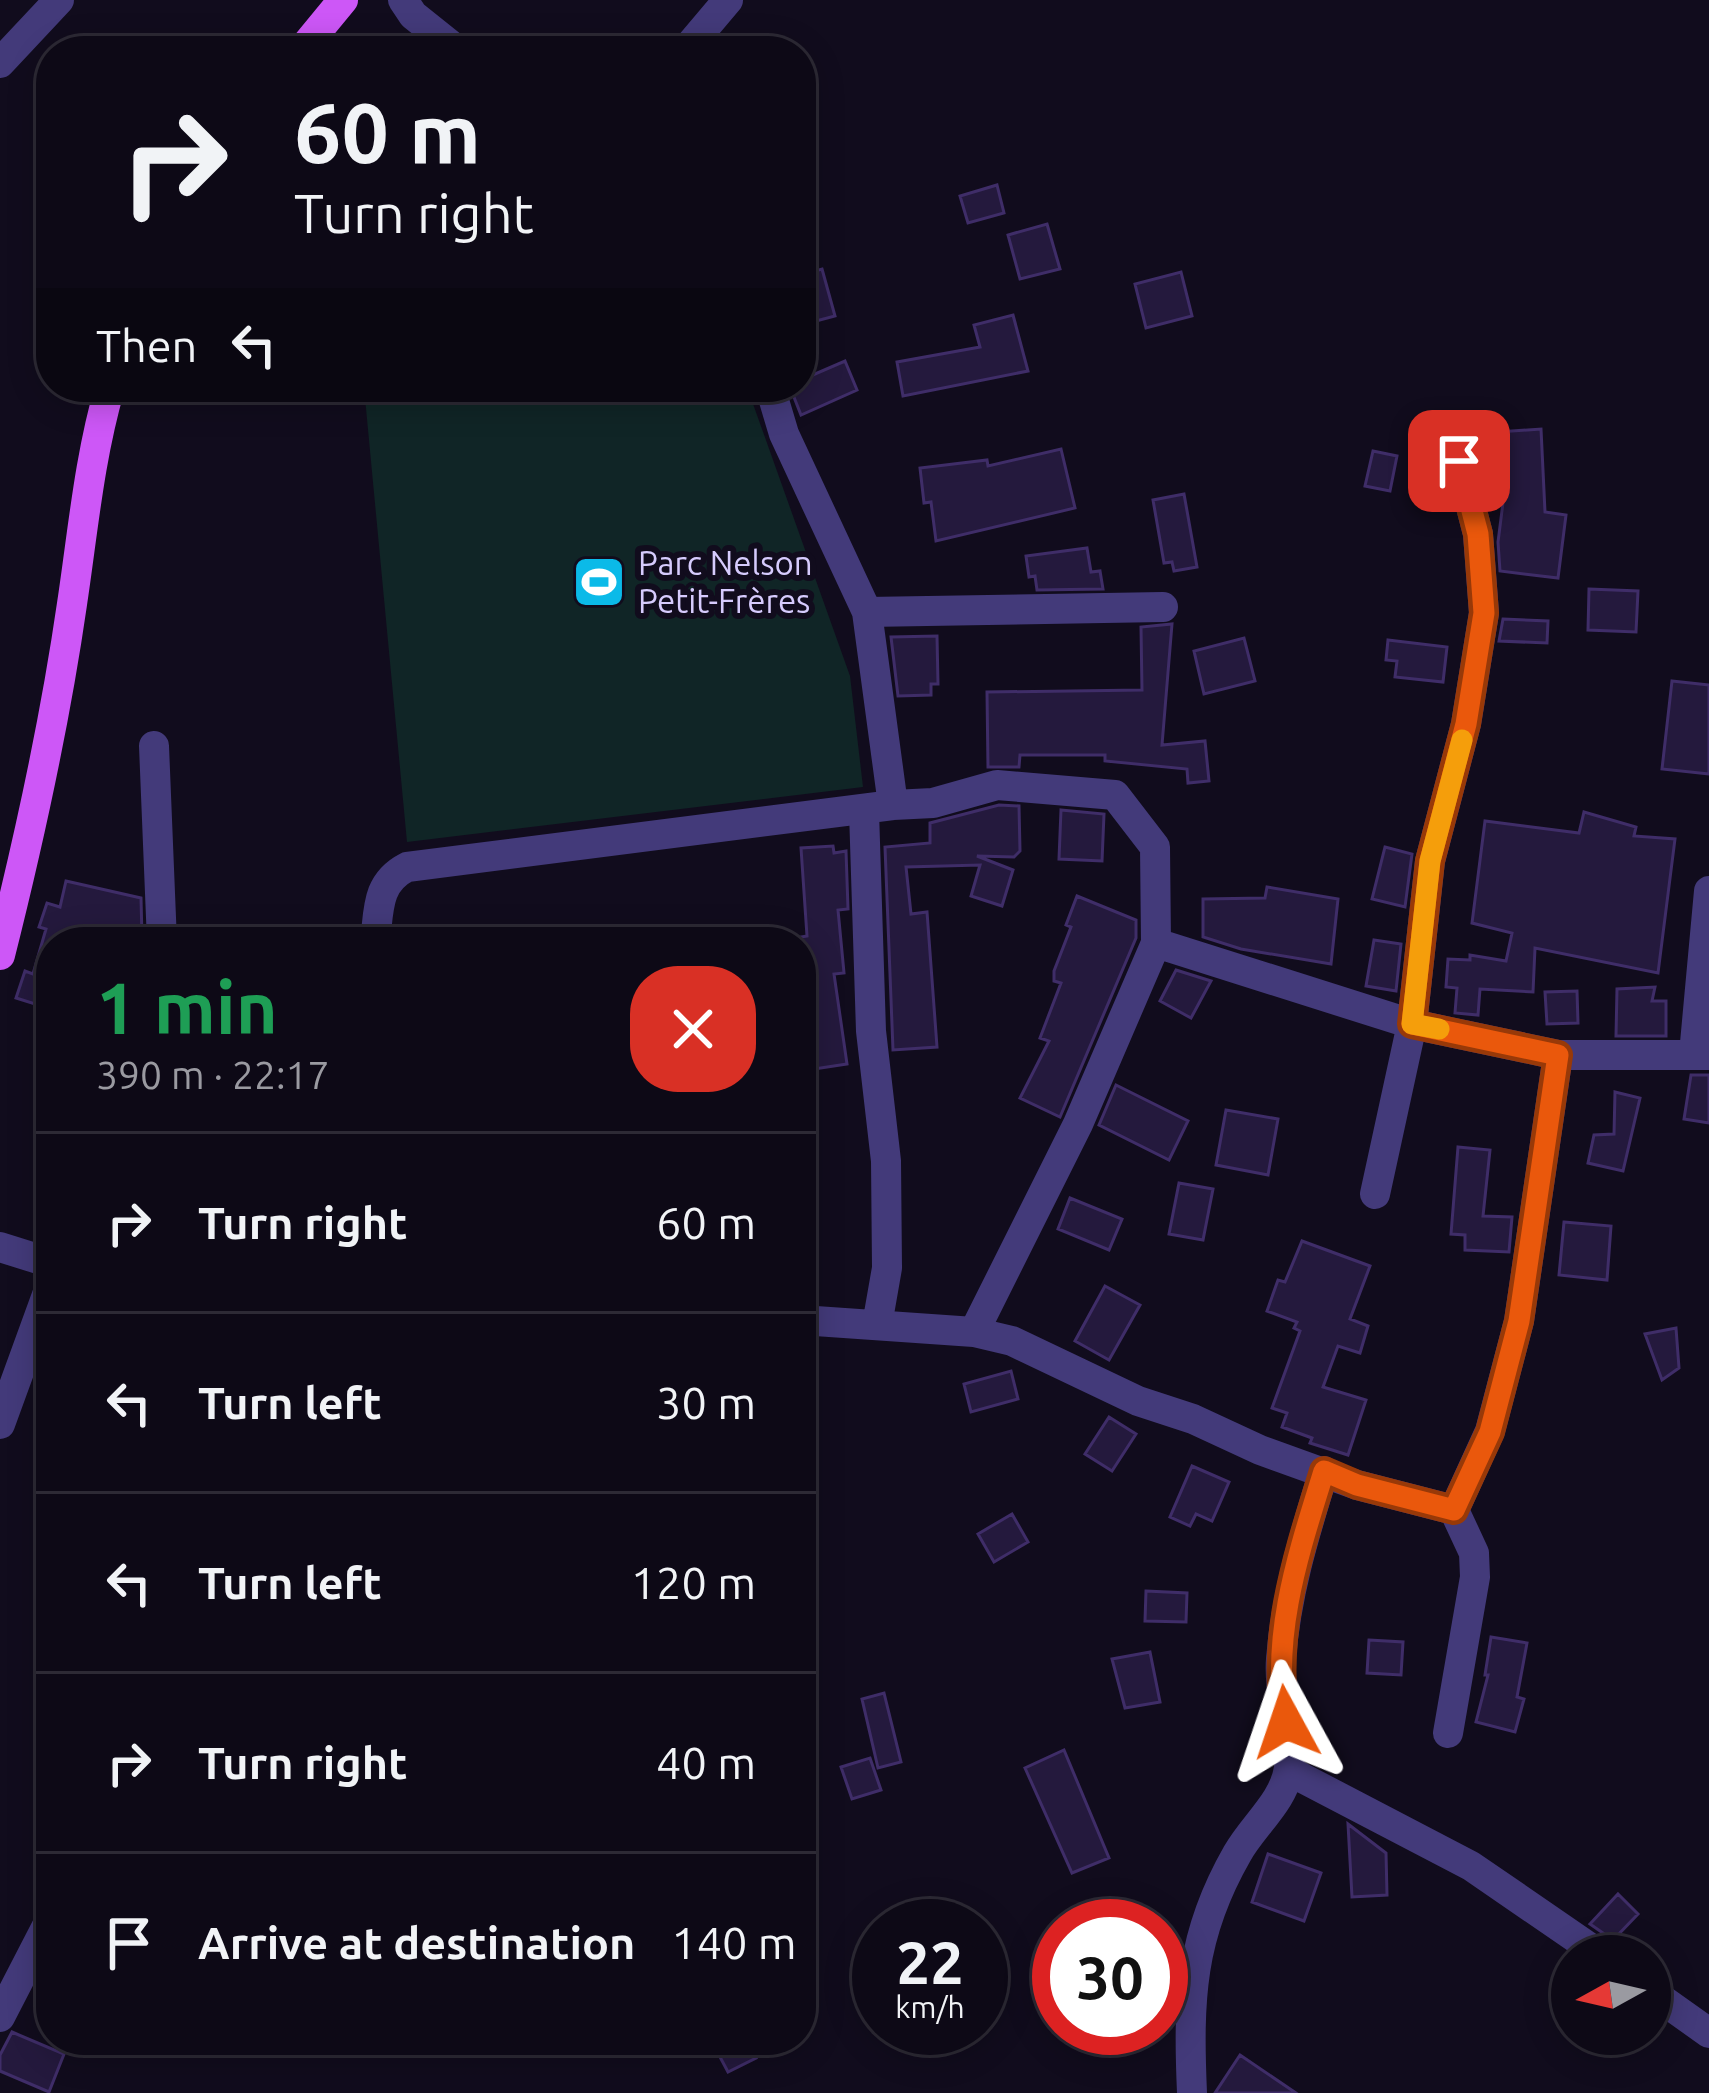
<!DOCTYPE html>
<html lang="en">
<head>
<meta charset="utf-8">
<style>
	body { margin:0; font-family:Ubuntu,sans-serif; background:#1b1723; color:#f1f3f6; height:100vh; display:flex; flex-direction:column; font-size:45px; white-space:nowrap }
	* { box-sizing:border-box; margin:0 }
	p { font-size:39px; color:#9a9aa1 }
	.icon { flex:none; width:66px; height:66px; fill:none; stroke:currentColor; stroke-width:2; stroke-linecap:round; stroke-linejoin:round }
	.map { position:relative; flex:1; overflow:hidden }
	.drawer { position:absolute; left:36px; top:927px; width:780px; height:1128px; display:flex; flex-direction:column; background:#0d0916; border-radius:48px; box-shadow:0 6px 30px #0003,0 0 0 3px #2d2a35 }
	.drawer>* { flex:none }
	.guide { position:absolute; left:36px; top:36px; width:780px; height:366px; border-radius:48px; box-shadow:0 6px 30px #0003,0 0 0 3px #2d2a35; background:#0d0916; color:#f1f3f6; overflow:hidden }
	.needle { width:78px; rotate:262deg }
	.controls { position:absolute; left:1551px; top:1935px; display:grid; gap:24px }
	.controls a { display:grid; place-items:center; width:120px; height:120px; border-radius:50%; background:#0d0916; box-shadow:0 6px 30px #0003,0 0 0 3px #2d2a35; font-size:60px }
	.speed { position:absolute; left:852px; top:1899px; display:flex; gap:24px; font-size:60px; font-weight:700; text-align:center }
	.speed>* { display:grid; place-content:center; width:156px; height:156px; border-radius:50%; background:#0d0916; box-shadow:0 6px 30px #0003,0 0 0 3px #2d2a35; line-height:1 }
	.speed small { font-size:30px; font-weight:400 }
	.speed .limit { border:18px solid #d22; background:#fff; color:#111 }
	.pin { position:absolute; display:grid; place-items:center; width:102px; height:102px; color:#fff; margin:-51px; border-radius:24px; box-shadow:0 6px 18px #0006 }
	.me { position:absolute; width:132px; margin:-66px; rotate:355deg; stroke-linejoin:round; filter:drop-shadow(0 0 9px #0008) }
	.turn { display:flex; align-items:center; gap:42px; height:252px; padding:0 60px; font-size:54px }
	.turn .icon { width:156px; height:156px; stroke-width:2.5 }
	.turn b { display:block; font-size:84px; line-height:102px }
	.then { display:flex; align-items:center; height:114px; padding:0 60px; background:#0003; gap:24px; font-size:45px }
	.round { display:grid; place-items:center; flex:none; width:126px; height:126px; border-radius:48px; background:#1b1723 }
	.summary { display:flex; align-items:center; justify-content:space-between; height:204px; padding:0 60px }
	h1 { font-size:72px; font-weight:700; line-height:90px; color:#1e9e55 }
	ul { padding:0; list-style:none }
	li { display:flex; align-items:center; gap:36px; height:180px; padding:0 60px; border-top:3px solid #2d2a35 }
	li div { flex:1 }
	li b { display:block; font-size:45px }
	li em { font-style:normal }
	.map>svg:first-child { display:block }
	.green { fill:#102526 }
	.building { fill:#24193d; stroke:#3f2d68; stroke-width:3 }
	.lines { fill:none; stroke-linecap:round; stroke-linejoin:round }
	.minor { stroke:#433a7a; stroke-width:30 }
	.major { stroke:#cd57f7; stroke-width:30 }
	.route-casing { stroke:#983908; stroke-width:30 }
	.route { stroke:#ea580c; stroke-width:21 }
	.slow { stroke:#f59e0b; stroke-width:21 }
	.labels { text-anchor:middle; stroke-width:12; stroke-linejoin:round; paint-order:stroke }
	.poi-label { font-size:33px; fill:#d6cbfd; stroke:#110c1d; text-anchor:start }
</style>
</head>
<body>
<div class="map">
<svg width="1709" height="2093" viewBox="0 0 1709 2093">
	<rect width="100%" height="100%" fill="#110c1d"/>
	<path class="green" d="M 364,387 L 747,387 L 850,676 L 863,787 L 407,842 Z"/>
	<path class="building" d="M 997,185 L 1004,213 L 968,223 L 960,196 Z
		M 1047,224 L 1060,269 L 1020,279 L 1008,235 Z
		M 822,269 L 835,316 L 801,325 L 801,275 Z
		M 1181,272 L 1192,316 L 1146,328 L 1135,284 Z
		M 1013,315 L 1028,371 L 903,396 L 897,362 L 980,347 L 974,325 Z
		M 845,361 L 857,390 L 801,415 L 790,387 L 801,387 L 801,380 Z
		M 1541,429 L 1545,512 L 1566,515 L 1558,578 L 1500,571 L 1498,542 L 1506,479 L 1487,480 L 1484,433 Z
		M 1061,449 L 1075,508 L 936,541 L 931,502 L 924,503 L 920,468 L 987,460 L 988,466 Z
		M 1373,451 L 1397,456 L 1390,491 L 1365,486 Z
		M 1184,494 L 1197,567 L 1174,571 L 1172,562 L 1164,563 L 1153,500 Z
		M 1087,548 L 1091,572 L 1100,571 L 1103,589 L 1037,590 L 1035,576 L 1029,577 L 1026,556 Z
		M 1589,589 L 1638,591 L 1636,632 L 1588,630 Z
		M 1503,619 L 1548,621 L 1547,643 L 1499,641 Z
		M 1172,624 L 1162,745 L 1205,741 L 1209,781 L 1188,783 L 1187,769 L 1105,761 L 1105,755 L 1020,755 L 1019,767 L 988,767 L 987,692 L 1142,690 L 1141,627 Z
		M 937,636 L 938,684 L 931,684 L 931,695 L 898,696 L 891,637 Z
		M 1244,638 L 1255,681 L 1204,694 L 1194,651 Z
		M 1388,640 L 1447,647 L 1443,682 L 1395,677 L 1397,661 L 1386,660 Z
		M 1672,681 L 1709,685 L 1709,774 L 1662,769 Z
		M 999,805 L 1019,806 L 1020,851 L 1014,857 L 977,856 L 1013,870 L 1002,906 L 971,896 L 980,865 L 906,867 L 911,914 L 927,912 L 937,1047 L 893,1050 L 885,847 L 930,843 L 930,823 Z
		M 1061,810 L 1104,814 L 1102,861 L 1059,859 Z
		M 1584,812 L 1636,827 L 1634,836 L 1675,839 L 1658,973 L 1535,948 L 1533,992 L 1480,989 L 1478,1015 L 1455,1013 L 1457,988 L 1446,987 L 1448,959 L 1470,960 L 1470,955 L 1506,961 L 1512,933 L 1472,923 L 1485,821 L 1579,833 Z
		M 833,846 L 834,853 L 846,851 L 848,909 L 838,910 L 844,973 L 834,974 L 847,1064 L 801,1071 L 801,937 L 807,936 L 801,848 Z
		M 1385,847 L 1412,854 L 1405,907 L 1372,899 Z
		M 66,881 L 141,898 L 142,938 L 141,942 L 51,942 L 51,1009 L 16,998 L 25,971 L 33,974 L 46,929 L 39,927 L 47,903 L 60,907 Z
		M 1267,887 L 1338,899 L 1331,964 L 1241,949 L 1203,937 L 1203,899 L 1265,898 Z
		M 1077,896 L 1136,920 L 1136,938 L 1060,1117 L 1020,1098 L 1049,1041 L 1040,1038 L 1061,983 L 1054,981 L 1054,971 L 1071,927 L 1066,925 Z
		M 1374,940 L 1401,944 L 1396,991 L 1366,986 Z
		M 1176,970 L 1211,981 L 1191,1018 L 1160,1001 Z
		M 1655,987 L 1652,1001 L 1666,1001 L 1666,1036 L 1616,1036 L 1617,989 Z
		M 1577,991 L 1578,1023 L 1547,1024 L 1545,992 Z
		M 1691,1075 L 1709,1075 L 1709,1123 L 1684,1119 Z
		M 1116,1085 L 1188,1121 L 1169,1160 L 1099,1125 Z
		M 1615,1092 L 1640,1098 L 1623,1171 L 1588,1163 L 1594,1135 L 1614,1134 Z
		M 1226,1110 L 1278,1119 L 1268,1175 L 1216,1165 Z
		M 1458,1147 L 1490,1150 L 1483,1216 L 1512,1217 L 1509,1252 L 1465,1250 L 1465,1235 L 1451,1234 Z
		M 1179,1183 L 1213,1189 L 1203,1240 L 1169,1234 Z
		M 1070,1198 L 1122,1219 L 1109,1250 L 1058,1229 Z
		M 1564,1222 L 1611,1226 L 1607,1280 L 1559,1275 Z
		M 1302,1241 L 1370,1266 L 1350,1319 L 1368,1326 L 1360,1353 L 1338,1346 L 1323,1387 L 1366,1400 L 1348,1455 L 1310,1443 L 1312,1438 L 1282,1427 L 1287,1413 L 1272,1408 L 1300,1331 L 1294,1328 L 1297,1322 L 1267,1311 L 1278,1280 L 1285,1282 Z
		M 1105,1286 L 1140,1305 L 1109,1360 L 1075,1341 Z
		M 1676,1328 L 1679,1368 L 1662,1380 L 1645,1334 Z
		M 1011,1371 L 1018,1399 L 971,1412 L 964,1384 Z
		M 1109,1417 L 1136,1434 L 1112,1471 L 1085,1454 Z
		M 1192,1466 L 1229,1482 L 1212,1521 L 1196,1514 L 1190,1526 L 1170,1517 Z
		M 1012,1514 L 1028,1542 L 994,1562 L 978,1534 Z
		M 1146,1591 L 1187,1593 L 1186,1622 L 1145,1621 Z
		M 1491,1637 L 1527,1643 L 1517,1697 L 1524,1699 L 1515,1732 L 1476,1722 L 1488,1675 L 1485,1675 Z
		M 1369,1640 L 1403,1642 L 1401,1675 L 1367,1673 Z
		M 1150,1652 L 1160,1702 L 1125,1708 L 1112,1659 Z
		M 884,1693 L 901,1762 L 878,1768 L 862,1699 Z
		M 1064,1750 L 1109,1858 L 1072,1873 L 1025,1768 Z
		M 870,1758 L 881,1790 L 852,1799 L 841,1767 Z
		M 1348,1824 L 1386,1853 L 1387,1895 L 1352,1897 Z
		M 1268,1854 L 1321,1873 L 1304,1921 L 1252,1902 Z
		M 1618,1894 L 1638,1914 L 1613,1940 L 1590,1924 Z
		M 12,2032 L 64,2054 L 49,2092 L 0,2071 L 0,2055 Z
		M 711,2040 L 747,2040 L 756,2058 L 728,2072 Z
		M 1240,2055 L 1296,2093 L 1215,2093 Z"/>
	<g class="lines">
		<path class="minor" d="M 403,0 L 413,15 L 458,51
			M 685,51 L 728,0
			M 0,63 L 59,0
			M 770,387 L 784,434 L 867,612 L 893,805 L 933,803 L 997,785 L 1115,795 L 1155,847 L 1156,943 L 1412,1024 L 1558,1055 L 1709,1055
			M 867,612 L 1163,607
			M 154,746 L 162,942
			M 864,811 L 871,1031 L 886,1161 L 887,1268 L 877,1325
			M 375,942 C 379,910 376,883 407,867 L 893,805
			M 1694,1054 L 1709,891
			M 1375,1194 L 1412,1024 L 1430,861 L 1466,724 L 1484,613 L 1478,534 L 1459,461
			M 0,1247 L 51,1263
			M 801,1320 L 974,1332 L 1012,1341 L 1138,1401 L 1193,1419 L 1260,1450 L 1357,1485 L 1454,1510 L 1474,1553 L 1475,1577 L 1448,1733
			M 974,1332 L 1078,1124 L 1156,943
			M 0,1424 L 51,1284
			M 1454,1510 L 1490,1431 L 1519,1321 L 1558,1055
			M 1289,1771 L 1471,1866 L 1602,1956
			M 1650,1991 L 1709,2033
			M 0,2017 L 51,1918
			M 1192,2093 C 1188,2000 1190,1936 1237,1854 C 1253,1825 1284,1802 1289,1768 C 1294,1732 1278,1695 1281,1659 C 1286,1593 1305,1533 1324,1471"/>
		<path class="major" d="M 301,51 L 343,0
			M 0,955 C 29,840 55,722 72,604 C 83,531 89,459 110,387"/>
	</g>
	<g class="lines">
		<g class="route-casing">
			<path id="route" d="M 1286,1722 C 1270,1636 1299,1552 1324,1471 L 1357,1485 L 1454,1510 L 1490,1432 L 1519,1321 L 1558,1055 L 1412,1024 L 1430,861 L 1466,724 L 1484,613 L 1478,534 L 1459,461"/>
		</g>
		<use href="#route" class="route"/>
		<path class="slow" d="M 1439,1029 L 1412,1024 L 1430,861 L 1462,740"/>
	</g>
	<defs>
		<g id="stadium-square" transform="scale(2.7)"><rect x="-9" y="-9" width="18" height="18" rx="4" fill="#0bbae8" stroke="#110c1d"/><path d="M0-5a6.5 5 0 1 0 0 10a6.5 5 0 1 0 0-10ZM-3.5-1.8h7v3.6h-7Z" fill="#fff"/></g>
	</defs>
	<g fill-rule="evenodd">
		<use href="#stadium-square" x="599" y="582"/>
	</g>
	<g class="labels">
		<g class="poi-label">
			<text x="638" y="575">Parc Nelson<tspan x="638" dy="38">Petit-Frères</tspan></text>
		</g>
	</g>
</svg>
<div class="controls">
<a><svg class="needle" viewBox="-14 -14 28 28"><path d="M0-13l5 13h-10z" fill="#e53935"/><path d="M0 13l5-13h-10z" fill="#9a9aa1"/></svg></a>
</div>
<div class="speed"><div>22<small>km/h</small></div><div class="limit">30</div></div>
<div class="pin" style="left:1459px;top:461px;background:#d93025"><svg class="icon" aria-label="arrive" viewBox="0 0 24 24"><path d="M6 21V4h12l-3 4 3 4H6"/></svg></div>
<svg class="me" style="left:1286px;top:1722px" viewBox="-20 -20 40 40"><path d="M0-17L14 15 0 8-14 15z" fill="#ea580c" stroke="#fff" stroke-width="4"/></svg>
<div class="guide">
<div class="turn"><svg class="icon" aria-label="right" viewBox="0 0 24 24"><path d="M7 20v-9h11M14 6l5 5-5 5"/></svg><div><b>60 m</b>Turn right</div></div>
<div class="then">Then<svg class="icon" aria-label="left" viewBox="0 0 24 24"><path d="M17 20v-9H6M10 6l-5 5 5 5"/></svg></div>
</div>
<section class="drawer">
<div class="summary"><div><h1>1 min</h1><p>390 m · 22:17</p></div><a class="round" style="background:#d93025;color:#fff"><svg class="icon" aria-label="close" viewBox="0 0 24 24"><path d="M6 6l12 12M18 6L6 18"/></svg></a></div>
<ul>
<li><svg class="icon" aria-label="right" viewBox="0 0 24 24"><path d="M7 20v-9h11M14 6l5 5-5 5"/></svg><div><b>Turn right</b></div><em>60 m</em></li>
<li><svg class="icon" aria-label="left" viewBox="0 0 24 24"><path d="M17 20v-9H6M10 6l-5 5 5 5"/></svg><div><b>Turn left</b></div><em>30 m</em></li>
<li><svg class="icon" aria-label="left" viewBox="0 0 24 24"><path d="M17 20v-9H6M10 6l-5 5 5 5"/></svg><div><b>Turn left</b></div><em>120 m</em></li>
<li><svg class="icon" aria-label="right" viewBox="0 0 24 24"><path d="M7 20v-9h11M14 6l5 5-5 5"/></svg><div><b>Turn right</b></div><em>40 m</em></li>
<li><svg class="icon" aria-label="arrive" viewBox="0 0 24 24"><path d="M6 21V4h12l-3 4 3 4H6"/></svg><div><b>Arrive at destination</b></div><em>140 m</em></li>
</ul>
</section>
</div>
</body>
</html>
